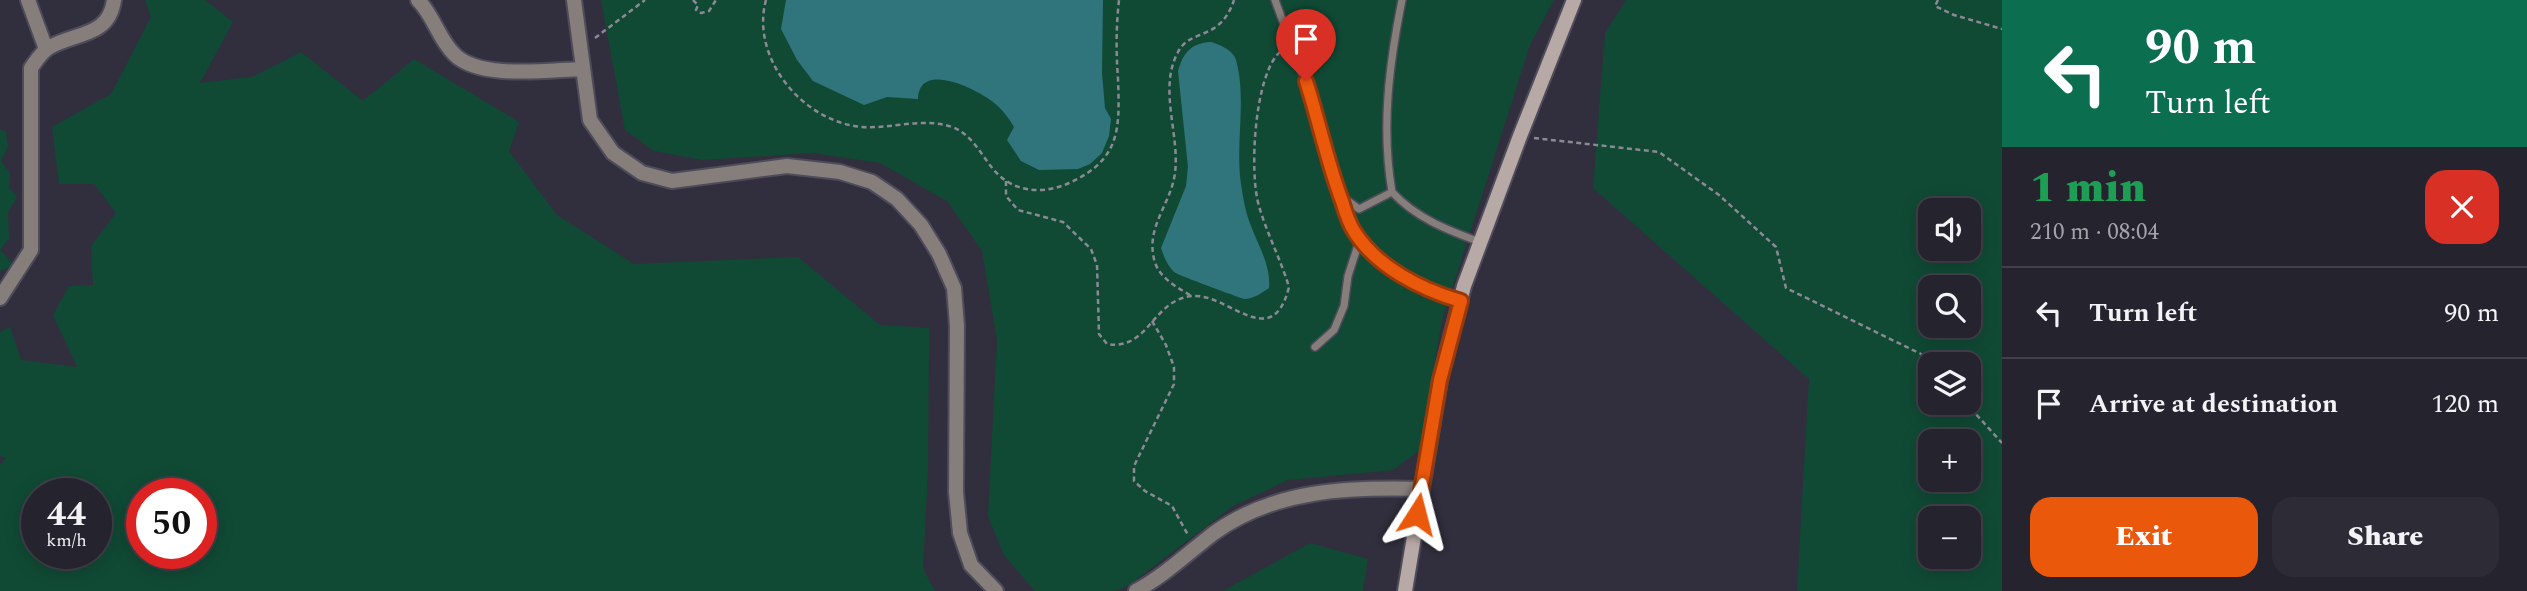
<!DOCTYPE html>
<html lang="en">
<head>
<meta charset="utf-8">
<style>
	body { margin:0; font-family:Spectral,serif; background:#2d2b36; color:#f1f3f6; height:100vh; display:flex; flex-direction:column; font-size:26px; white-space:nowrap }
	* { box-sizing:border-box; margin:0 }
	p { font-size:23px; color:#a3a4aa }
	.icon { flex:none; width:38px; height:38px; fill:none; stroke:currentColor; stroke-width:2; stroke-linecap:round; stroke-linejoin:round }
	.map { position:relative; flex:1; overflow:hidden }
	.details { display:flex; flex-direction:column; background:#25232e; width:525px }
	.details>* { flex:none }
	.guide { background:#0b6e4f; color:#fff; overflow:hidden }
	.fabs { position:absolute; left:1918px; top:198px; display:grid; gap:14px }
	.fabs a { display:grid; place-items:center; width:63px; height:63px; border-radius:14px; background:#25232e; box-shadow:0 4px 18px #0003,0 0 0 2px #42404a; font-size:35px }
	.speed { position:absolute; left:21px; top:478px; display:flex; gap:14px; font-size:35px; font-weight:700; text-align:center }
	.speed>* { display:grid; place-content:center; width:91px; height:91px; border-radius:50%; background:#25232e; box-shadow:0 4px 18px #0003,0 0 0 2px #42404a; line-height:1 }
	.speed small { font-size:18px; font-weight:400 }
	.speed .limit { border:10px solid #d22; background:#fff; color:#111 }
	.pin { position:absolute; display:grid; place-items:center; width:60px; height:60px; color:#fff; margin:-72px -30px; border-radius:50% 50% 50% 0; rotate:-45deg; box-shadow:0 0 7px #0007 }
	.pin .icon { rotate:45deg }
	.me { position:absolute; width:77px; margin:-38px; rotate:9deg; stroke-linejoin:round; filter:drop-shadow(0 0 5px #0008) }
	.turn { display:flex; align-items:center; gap:24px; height:147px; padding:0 28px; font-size:32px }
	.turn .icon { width:91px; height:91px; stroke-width:2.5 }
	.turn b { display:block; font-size:49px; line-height:60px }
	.round { display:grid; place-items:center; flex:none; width:74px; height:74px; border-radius:21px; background:#2d2b36 }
	.head { display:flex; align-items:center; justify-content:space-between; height:119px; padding:0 28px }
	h1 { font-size:42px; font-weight:800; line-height:52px; color:#1e9e55 }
	.primary-button { display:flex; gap:14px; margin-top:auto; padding:14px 28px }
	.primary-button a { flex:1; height:80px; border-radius:21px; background:#ea580c; color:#fff; font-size:28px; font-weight:800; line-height:80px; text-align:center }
	.primary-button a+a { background:#2d2b36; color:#f1f3f6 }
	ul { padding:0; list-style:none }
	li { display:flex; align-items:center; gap:21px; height:91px; padding:0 28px; border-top:2px solid #42404a }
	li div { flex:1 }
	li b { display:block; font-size:26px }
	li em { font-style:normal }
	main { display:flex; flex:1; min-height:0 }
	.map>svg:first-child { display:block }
	.green { fill:#104a35; fill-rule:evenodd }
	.water { fill:#2f757b }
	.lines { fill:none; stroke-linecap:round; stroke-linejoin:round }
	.service-casing { stroke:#4e4c5a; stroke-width:10 }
	.minor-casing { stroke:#4e4c5a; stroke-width:18 }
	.secondary-casing { stroke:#4e4c5a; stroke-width:18 }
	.path { stroke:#8b8994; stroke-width:2.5; stroke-dasharray:5 3.5; stroke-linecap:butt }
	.service { stroke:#867e7b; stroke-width:7 }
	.minor { stroke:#867e7b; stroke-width:14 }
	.secondary { stroke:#b7a9a6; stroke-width:14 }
	.route-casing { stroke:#983908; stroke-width:18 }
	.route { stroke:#ea580c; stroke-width:12 }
</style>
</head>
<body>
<main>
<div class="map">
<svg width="2002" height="591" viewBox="0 0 2002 591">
	<rect width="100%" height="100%" fill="#312f3d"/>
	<path class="green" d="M 145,0 L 205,0 L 233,22 L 200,83 L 252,77 L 301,52 L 363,101 L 414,59 L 519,122 L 509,151 L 557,215 L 634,264 L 798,257 L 880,325 L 929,328 L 928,471 L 923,569 L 935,591 L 0,591 L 0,465 L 6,458 L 0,456 L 0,332 L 10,327 L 21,360 L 77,367 L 53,315 L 69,286 L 93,285 L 91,246 L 116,213 L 94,184 L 59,184 L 52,127 L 111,94 L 151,17 ZM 37,494 L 96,494 L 96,553 L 37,553 ZM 142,494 L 201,494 L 201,553 L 142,553 Z
		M 601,0 L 1554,0 L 1530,45 L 1442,320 L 1419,451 L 1393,470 L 1288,480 L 1233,506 L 1129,585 L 1115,591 L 1035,591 L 1004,555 L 988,516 L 997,340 L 982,251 L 947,201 L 880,163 L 813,153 L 702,160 L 654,151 L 625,130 Z
		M 1626,0 L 2002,0 L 2002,591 L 1797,591 L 1809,379 L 1593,188 L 1605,33 ZM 1969,210 L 1969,248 L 1930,248 L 1930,210 ZM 1969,287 L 1969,326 L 1930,326 L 1930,287 ZM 1969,364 L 1969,402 L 1930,402 L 1930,364 ZM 1969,441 L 1969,480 L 1930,480 L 1930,441 ZM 1969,518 L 1969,556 L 1930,556 L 1930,518 Z
		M 0,129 L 6,132 L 8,146 L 1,161 L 10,173 L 9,188 L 17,197 L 8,212 L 9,238 L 0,250 L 15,265 L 0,271 Z
		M 1310,543 L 1368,559 L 1363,591 L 1223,591 Z"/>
	<path class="water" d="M 786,0 L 1103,0 L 1102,73 L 1105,108 L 1111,119 L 1109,136 L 1102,153 L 1090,164 L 1078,169 L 1039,170 L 1021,161 L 1007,140 L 1014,127 C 1008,117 1002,109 993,102 C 977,89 919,60 918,99 L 887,97 L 864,105 L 813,81 L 797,60 L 781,29 Z
		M 1211,42 C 1221,45 1233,50 1236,60 C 1247,99 1235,144 1241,184 C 1243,198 1246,214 1251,226 C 1259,247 1271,266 1269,288 C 1261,293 1254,299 1244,299 C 1241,298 1177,275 1174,272 C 1167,265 1164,257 1161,248 L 1186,186 L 1188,167 L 1178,71 C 1183,53 1191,43 1211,42 Z"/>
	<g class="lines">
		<g class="service-casing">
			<path id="service" d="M 1275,0 L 1316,111 L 1340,195 L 1359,209 L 1392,192 C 1381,127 1389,65 1402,0
				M 1392,192 C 1416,218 1447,230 1480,242
				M 1340,196 C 1344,207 1347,221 1354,231 C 1377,267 1422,290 1461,301
				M 1315,347 L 1334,330 L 1344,306 L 1348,276 L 1360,239"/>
		</g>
		<g class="minor-casing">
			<path id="minor" d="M 28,0 L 46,49
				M 418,0 C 434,16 438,38 454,54 C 479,80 548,70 582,69
				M 574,0 L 590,120 L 613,153 L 642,173 L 672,181 L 787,166 L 840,172 L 872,182 L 897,199 L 921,225 L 939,254 L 954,288 L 957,326 L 956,492 L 960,533 L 971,565 L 996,591
				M 0,298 L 31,250 L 31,68 C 36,61 42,51 50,47 C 76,32 109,37 114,0
				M 1136,591 C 1165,575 1188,553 1214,533 C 1275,489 1350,487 1422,489"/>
		</g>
		<g class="secondary-casing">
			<path id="secondary" d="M 1405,591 L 1440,380 L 1464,286 L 1520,136 L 1574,0"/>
		</g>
		<path class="path" d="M 693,0 L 698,5 L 696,10 L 701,13 L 709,11 L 716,0
			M 766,0 C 750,58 803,122 862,127 C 892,129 923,117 952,127 C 979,137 985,169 1008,182 C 1026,193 1050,192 1069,183 C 1120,160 1120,130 1118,79 C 1116,52 1116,27 1119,0
			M 1938,0 L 1935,6 L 1954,15 L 2002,29
			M 595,38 L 645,0
			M 1534,138 L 1659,152 L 1719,195 L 1776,247 L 1786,288 L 1921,354 L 1930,364
			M 1006,181 L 1006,196 L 1018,210 L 1063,222 L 1091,249 L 1097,265 L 1099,334 L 1107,344 C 1149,351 1152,300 1192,296 C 1229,293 1272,354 1289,287 C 1281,260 1267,234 1259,206 C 1249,174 1254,73 1281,51
			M 1190,295 C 1176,287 1158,277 1154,259 C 1146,226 1171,204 1175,173 C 1180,134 1158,89 1178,52 C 1190,28 1220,42 1234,0
			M 1152,321 L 1166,345 L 1174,367 L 1174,384 L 1134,466 L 1134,481 L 1145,491 L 1172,506 L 1188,535
			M 1965,402 L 2002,443"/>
		<use href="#service" class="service"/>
		<use href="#minor" class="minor"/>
		<use href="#secondary" class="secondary"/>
	</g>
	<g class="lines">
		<g class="route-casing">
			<path id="route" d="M 1306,81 C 1319,121 1327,162 1342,201 C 1345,211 1348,222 1354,231 C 1376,267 1422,290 1461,301 L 1440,380 L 1417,514"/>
		</g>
		<use href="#route" class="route"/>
	</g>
</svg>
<div class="fabs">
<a><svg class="icon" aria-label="sound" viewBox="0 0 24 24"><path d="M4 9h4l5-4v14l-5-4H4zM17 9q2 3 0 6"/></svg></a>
<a><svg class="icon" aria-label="search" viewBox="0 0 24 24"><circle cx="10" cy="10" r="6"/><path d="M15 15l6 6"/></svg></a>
<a><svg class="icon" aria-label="layers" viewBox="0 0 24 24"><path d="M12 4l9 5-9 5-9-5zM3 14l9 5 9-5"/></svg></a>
<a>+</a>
<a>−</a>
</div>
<div class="speed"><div>44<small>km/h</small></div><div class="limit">50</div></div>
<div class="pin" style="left:1306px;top:81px;background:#d93025"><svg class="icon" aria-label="arrive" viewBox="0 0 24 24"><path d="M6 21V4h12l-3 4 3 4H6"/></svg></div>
<svg class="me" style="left:1417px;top:514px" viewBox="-20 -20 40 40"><path d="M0-17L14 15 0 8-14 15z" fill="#ea580c" stroke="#fff" stroke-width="4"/></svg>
</div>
<section class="details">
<div class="guide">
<div class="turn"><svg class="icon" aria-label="left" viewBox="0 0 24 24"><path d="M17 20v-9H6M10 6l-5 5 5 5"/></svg><div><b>90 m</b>Turn left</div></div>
</div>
<div class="head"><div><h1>1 min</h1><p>210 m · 08:04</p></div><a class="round" style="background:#d93025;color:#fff"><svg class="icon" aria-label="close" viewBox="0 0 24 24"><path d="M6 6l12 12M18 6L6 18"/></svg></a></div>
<ul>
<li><svg class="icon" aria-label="left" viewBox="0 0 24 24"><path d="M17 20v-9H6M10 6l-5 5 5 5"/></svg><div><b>Turn left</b></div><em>90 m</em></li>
<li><svg class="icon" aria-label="arrive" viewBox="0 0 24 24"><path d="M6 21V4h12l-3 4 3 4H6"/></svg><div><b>Arrive at destination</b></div><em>120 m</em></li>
</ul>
<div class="primary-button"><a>Exit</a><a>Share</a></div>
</section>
</main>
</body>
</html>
